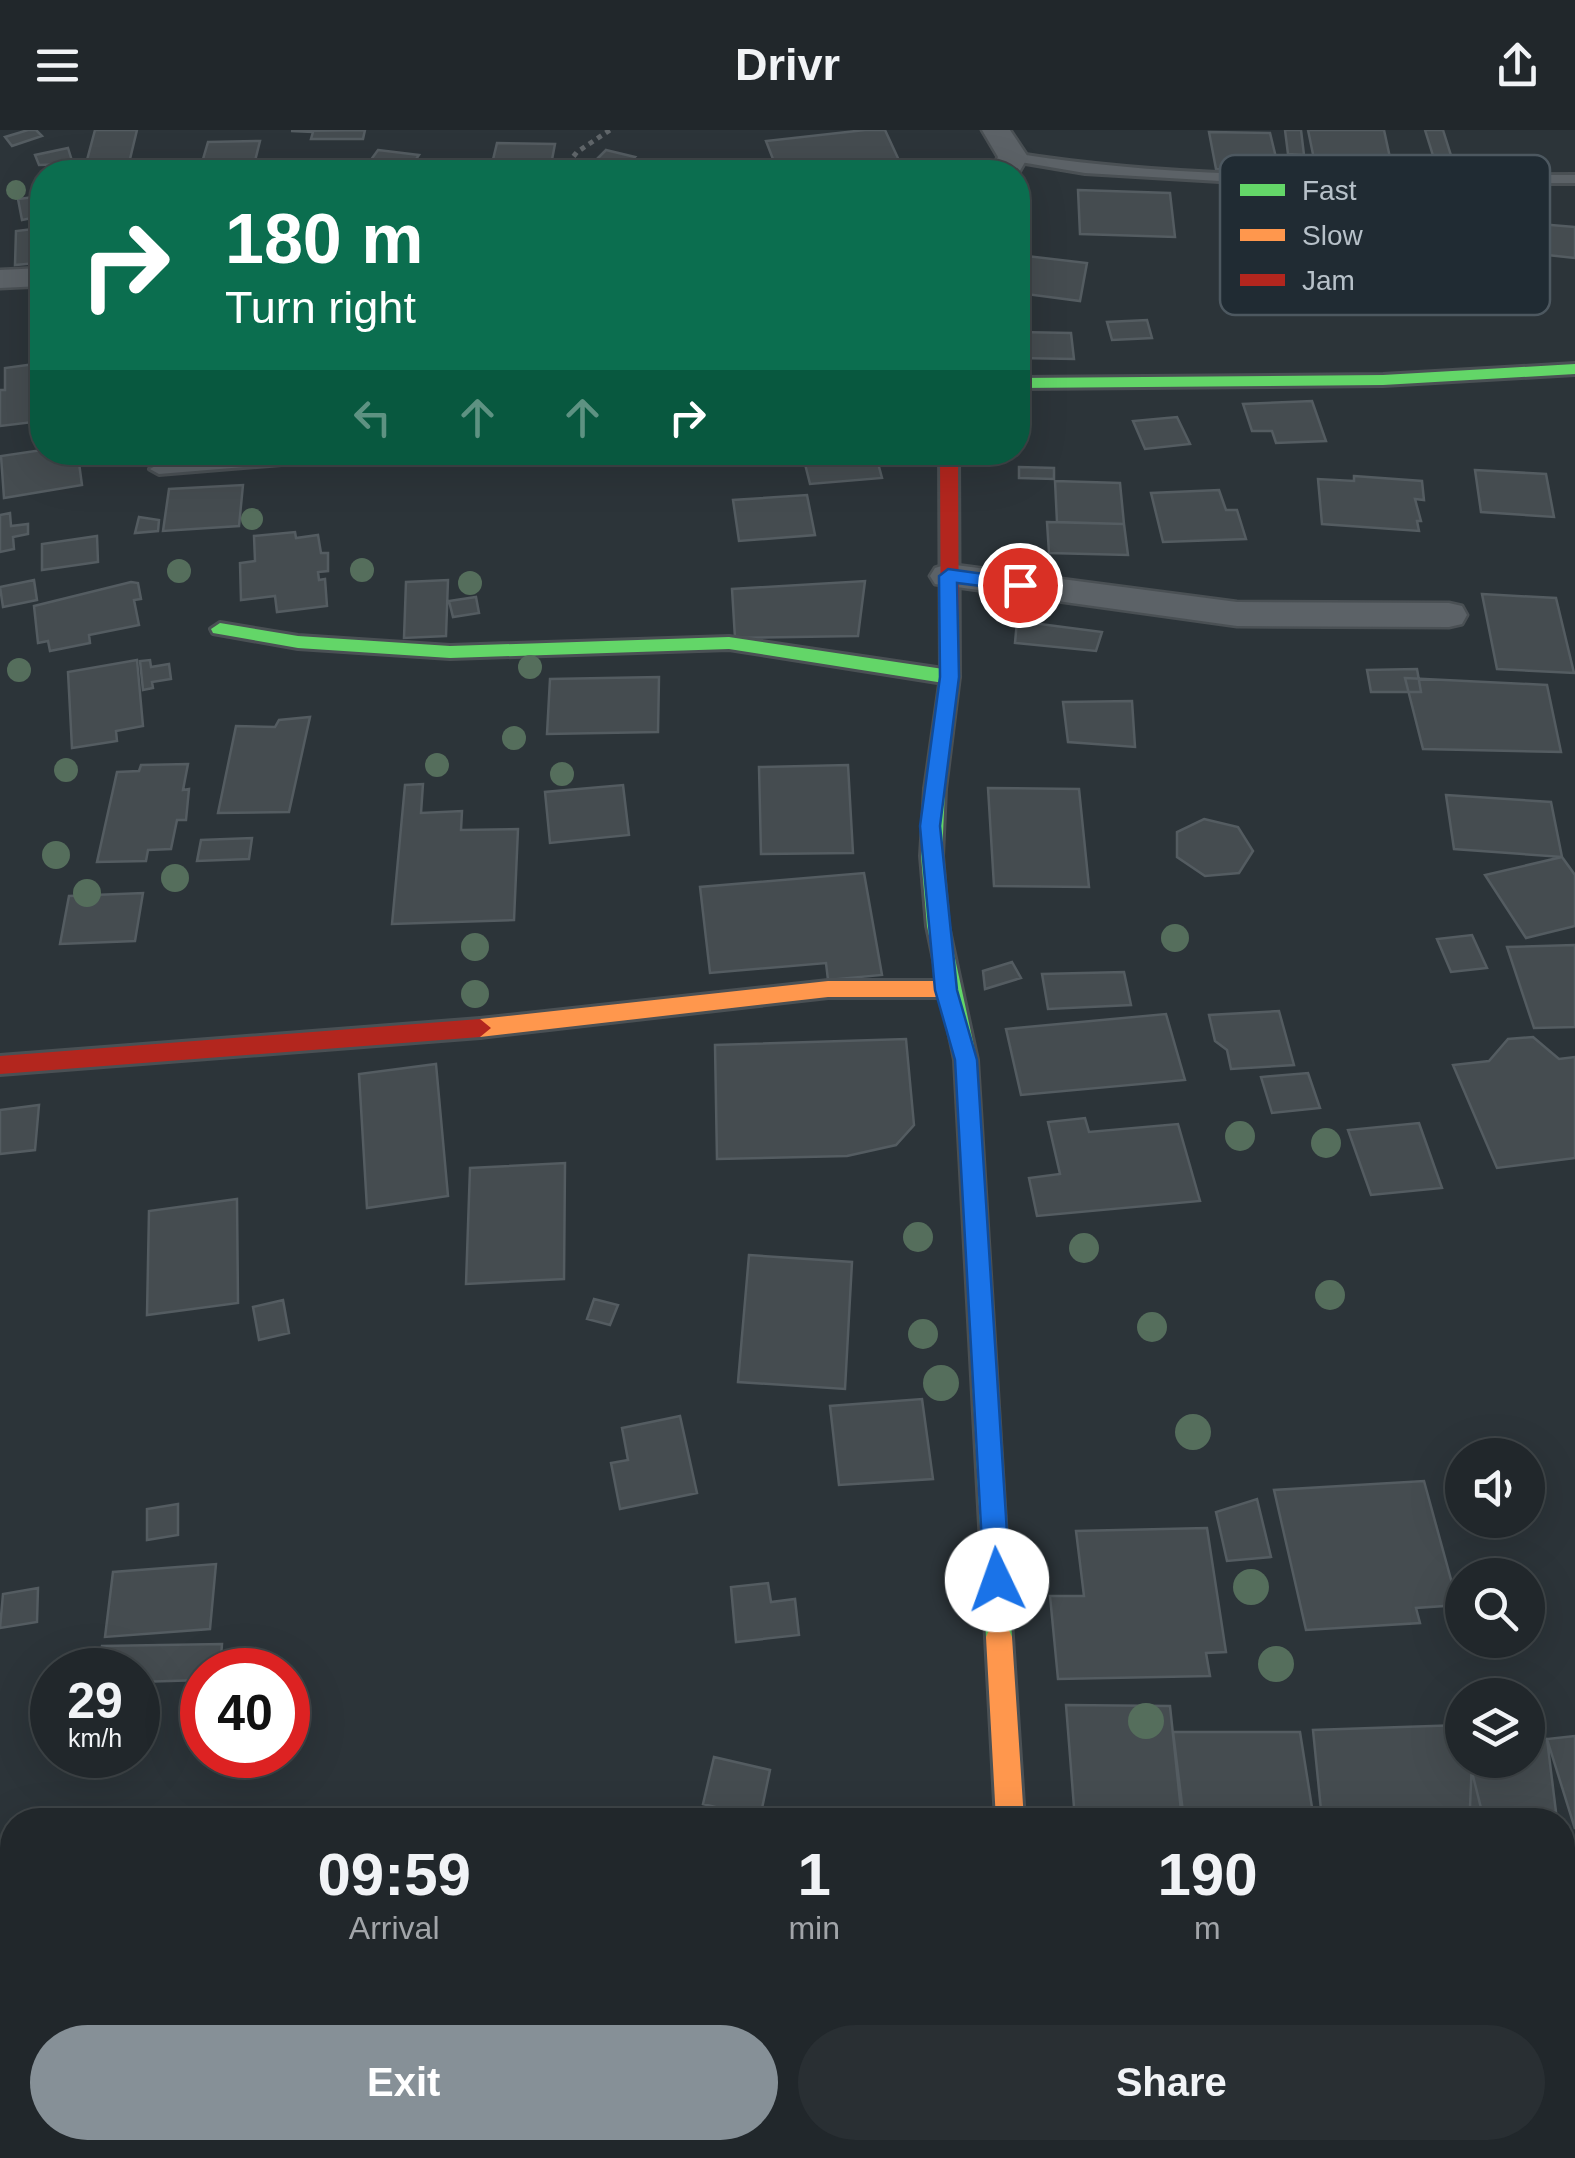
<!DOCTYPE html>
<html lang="en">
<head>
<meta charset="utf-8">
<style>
	body { margin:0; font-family:Arial,sans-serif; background:#292f33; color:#f1f3f6; height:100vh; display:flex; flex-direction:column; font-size:38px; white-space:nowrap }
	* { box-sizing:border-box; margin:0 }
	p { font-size:32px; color:#a2a5a9 }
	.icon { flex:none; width:55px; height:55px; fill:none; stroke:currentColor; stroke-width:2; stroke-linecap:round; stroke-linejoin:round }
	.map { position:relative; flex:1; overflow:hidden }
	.side { position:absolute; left:0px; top:1678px; width:1575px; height:352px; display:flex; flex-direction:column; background:#21272b; border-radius:40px 40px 0 0; box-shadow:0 10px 40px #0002,0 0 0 2px #3e4447 }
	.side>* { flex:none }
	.banner { position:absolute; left:30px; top:30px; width:1000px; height:305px; border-radius:40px; box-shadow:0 10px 40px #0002,0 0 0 2px #3e4447; background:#0b6e4f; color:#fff; overflow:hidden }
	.controls { position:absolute; left:1445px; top:1308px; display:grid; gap:20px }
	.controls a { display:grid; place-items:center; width:100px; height:100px; border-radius:50%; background:#21272b; box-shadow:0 10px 40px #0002,0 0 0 2px #3e4447; font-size:50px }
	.speed { position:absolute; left:30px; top:1518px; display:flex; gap:20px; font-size:50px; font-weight:700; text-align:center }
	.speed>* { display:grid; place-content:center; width:130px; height:130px; border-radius:50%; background:#21272b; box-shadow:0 10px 40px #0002,0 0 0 2px #3e4447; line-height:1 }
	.speed small { font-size:25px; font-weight:400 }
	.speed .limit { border:15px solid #d22; background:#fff; color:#111 }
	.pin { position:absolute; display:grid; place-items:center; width:85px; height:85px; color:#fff; margin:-42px; border:5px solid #fff; border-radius:50%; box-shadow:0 2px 10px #0007 }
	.me { position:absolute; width:110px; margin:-55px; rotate:357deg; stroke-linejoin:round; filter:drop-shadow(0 0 8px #0008) }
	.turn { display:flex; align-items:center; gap:35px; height:210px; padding:0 30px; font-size:45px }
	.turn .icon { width:130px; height:130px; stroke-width:2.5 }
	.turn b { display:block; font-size:70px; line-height:85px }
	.lanes { display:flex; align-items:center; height:95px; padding:0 30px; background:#0003; justify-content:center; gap:50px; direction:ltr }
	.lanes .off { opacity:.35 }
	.eta { display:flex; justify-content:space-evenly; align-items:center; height:170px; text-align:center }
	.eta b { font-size:60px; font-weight:800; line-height:70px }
	.button { display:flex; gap:20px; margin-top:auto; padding:20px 30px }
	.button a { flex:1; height:115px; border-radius:60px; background:#869097; color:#fff; font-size:40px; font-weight:800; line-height:115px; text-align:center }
	.button a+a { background:#292f33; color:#f1f3f6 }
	header { display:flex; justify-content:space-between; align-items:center; height:130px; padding:0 30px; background:#21272b; font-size:45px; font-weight:800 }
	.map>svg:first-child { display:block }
	.building { fill:#454c50; stroke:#545c61; stroke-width:2.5 }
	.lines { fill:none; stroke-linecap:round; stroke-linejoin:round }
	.lane-casing { stroke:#4a5054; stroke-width:6 }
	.street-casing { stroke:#4a5054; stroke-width:5 }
	.fast-casing { stroke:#4a5054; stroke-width:6 }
	.slow-casing { stroke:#4a5054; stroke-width:6 }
	.jam-casing { stroke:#4a5054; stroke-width:6 }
	.path { stroke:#60666a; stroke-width:5; stroke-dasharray:5 5; stroke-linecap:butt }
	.lane { fill:#5c6267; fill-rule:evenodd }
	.street { fill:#5c6267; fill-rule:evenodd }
	.fast { fill:#63d668; fill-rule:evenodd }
	.slow { fill:#ff974d; fill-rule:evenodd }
	.jam { fill:#b3261e; fill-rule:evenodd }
	.tree { fill:#556e5c }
	.route { fill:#1a73e8; stroke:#114b97; stroke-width:2.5 }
	.key { fill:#202b33; stroke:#4d5860; stroke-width:2.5 }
	.key-label { font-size:28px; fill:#b7c1c9 }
</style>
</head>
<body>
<header><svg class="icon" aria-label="menu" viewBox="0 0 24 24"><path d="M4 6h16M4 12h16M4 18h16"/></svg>Drivr<svg class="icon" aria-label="share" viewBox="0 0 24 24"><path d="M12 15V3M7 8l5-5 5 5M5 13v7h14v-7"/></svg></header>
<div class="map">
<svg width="1575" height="2028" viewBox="0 0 1575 2028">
	<rect width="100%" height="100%" fill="#2c3439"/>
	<path class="building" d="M 28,0 L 36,0 L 42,6 L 12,16 L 5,7 Z
		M 95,0 L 137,0 L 130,29 L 87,30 Z
		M 365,0 L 363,9 L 311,9 L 313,2 L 291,1 Z
		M 865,0 L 885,0 L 903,39 L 778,42 L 766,11 Z
		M 1285,0 L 1301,0 L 1304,25 L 1288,24 Z
		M 1308,0 L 1384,0 L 1392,37 L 1315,34 Z
		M 1425,0 L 1443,0 L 1454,35 L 1436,35 Z
		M 1209,2 L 1270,3 L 1279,40 L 1216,39 Z
		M 260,11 L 254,35 L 201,36 L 208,12 Z
		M 497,13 L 555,14 L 551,35 L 521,34 L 519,42 L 490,42 Z
		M 68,18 L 73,34 L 39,35 L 35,25 Z
		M 378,20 L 419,25 L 407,42 L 362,42 Z
		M 606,20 L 635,27 L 621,41 L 593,33 Z
		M 1078,60 L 1170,63 L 1175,107 L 1080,104 Z
		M 42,66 L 42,86 L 22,90 L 18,69 Z
		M 1516,92 L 1575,97 L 1575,128 L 1519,122 Z
		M 42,98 L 42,138 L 36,138 L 36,133 L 15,135 L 16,101 Z
		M 1018,125 L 1087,133 L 1080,171 L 1018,163 Z
		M 1147,190 L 1152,208 L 1112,210 L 1107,192 Z
		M 1018,202 L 1071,203 L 1074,229 L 1018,228 Z
		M 42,233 L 42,291 L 0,296 L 0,260 L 5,260 L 5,238 Z
		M 1312,271 L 1326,311 L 1276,313 L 1272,301 L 1252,301 L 1243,274 Z
		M 1177,287 L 1190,314 L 1145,319 L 1133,291 Z
		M 42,320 L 95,322 L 96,330 L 79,333 L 82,355 L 4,368 L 1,326 Z
		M 802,322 L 875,322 L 882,348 L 810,354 Z
		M 1019,337 L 1054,338 L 1054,349 L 1019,348 Z
		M 1475,340 L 1546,344 L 1554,387 L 1481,382 Z
		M 1354,346 L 1422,351 L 1424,370 L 1415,369 L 1421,391 L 1417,391 L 1419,401 L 1322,394 L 1318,349 L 1354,351 Z
		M 1055,351 L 1120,353 L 1124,394 L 1057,392 Z
		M 243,355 L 239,396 L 163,401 L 169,359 Z
		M 1219,360 L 1226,380 L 1237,380 L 1246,409 L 1163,412 L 1151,363 Z
		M 807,365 L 815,405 L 739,411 L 733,370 Z
		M 10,383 L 11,396 L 28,394 L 28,404 L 13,407 L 14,419 L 0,422 L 0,385 Z
		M 139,387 L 159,390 L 158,401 L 135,403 Z
		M 1047,392 L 1124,394 L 1128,425 L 1049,423 Z
		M 295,402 L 296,408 L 318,405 L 321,423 L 328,423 L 328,441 L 318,442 L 319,450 L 325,449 L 327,476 L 277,482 L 275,466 L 241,470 L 240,433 L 255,431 L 254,406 Z
		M 97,406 L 98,432 L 42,440 L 42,414 Z
		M 34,450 L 37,470 L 3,477 L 0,457 Z
		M 448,450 L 446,506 L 404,508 L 406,452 Z
		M 865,451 L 858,506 L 735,508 L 732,459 Z
		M 131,452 L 138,453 L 141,469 L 134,470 L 139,495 L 89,505 L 90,513 L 50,521 L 48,511 L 38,513 L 34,476 Z
		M 1482,464 L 1556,468 L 1574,543 L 1497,539 Z
		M 476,467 L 479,483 L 453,487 L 449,471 Z
		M 1017,491 L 1102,502 L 1096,521 L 1015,513 Z
		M 137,530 L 143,596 L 116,601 L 117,611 L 72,618 L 68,542 Z
		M 150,530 L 151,537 L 169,534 L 171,549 L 152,552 L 153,558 L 143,560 L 140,531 Z
		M 1417,539 L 1421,562 L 1371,562 L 1367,540 Z
		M 659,547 L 658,602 L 547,604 L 550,549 Z
		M 1405,548 L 1547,555 L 1561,622 L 1423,619 Z
		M 1132,571 L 1135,617 L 1068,612 L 1063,572 Z
		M 310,587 L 289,682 L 218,683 L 236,596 L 275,597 L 279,590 Z
		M 188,634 L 183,660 L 189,659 L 186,690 L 177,690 L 171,719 L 148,720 L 146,731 L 97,732 L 117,642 L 139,641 L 141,635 Z
		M 848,635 L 853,723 L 761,724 L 759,637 Z
		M 423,654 L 421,683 L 462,681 L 461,700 L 518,699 L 514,790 L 392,794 L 405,655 Z
		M 623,655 L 629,705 L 550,713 L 545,662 Z
		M 988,658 L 1079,659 L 1089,757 L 994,756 Z
		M 1446,665 L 1551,672 L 1562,727 L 1454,719 Z
		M 1204,689 L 1238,697 L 1253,721 L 1239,743 L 1205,746 L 1177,727 L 1177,702 Z
		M 252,708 L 249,729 L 197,731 L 201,710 Z
		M 1562,727 L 1575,745 L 1575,796 L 1526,808 L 1485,745 Z
		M 864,743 L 882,845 L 828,850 L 826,833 L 710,843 L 700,757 Z
		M 143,763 L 135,811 L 60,814 L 69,766 Z
		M 1472,805 L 1487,838 L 1451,842 L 1437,809 Z
		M 1575,815 L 1575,897 L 1534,898 L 1507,817 Z
		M 1012,832 L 1021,848 L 985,859 L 983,841 Z
		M 1124,842 L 1131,875 L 1048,879 L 1042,844 Z
		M 1279,881 L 1294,935 L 1231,939 L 1227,920 L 1215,911 L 1209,885 Z
		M 1166,884 L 1185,950 L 1021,965 L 1006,899 Z
		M 1533,907 L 1559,929 L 1575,927 L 1575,1028 L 1497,1038 L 1453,935 L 1489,931 L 1508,909 Z
		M 906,909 L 914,995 L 896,1015 L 847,1026 L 717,1029 L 715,915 Z
		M 436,934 L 448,1066 L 367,1078 L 359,944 Z
		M 1308,943 L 1320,978 L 1272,983 L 1261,947 Z
		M 39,975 L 35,1020 L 0,1024 L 0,980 Z
		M 1085,988 L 1089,1002 L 1178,994 L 1200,1071 L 1037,1086 L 1029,1048 L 1060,1044 L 1048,992 Z
		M 1419,993 L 1442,1058 L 1371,1065 L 1348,1000 Z
		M 565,1033 L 564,1149 L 466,1154 L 470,1038 Z
		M 237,1069 L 238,1173 L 147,1185 L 149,1081 Z
		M 749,1125 L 852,1132 L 845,1259 L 738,1252 Z
		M 594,1169 L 618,1175 L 610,1195 L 587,1189 Z
		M 283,1170 L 289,1203 L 259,1210 L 253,1177 Z
		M 922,1269 L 933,1349 L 839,1355 L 830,1276 Z
		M 680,1286 L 697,1363 L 620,1379 L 611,1333 L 628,1330 L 622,1298 Z
		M 1424,1351 L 1458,1475 L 1416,1478 L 1420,1493 L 1306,1500 L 1274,1360 Z
		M 1257,1369 L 1271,1427 L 1227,1431 L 1216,1382 Z
		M 178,1374 L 178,1405 L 147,1410 L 147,1379 Z
		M 1207,1398 L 1226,1522 L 1206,1523 L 1210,1546 L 1058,1549 L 1050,1466 L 1084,1466 L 1076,1401 Z
		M 216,1434 L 210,1499 L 105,1507 L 113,1442 Z
		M 768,1453 L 771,1472 L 795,1469 L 799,1505 L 736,1512 L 731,1457 Z
		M 38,1458 L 37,1492 L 0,1498 L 3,1464 Z
		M 222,1514 L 220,1540 L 202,1540 L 202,1550 L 138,1552 L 138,1540 L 97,1540 L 102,1516 Z
		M 1066,1575 L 1170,1576 L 1182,1690 L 1075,1690 Z
		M 1461,1595 L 1462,1630 L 1469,1630 L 1484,1690 L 1322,1690 L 1313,1600 Z
		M 1173,1602 L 1300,1602 L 1314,1690 L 1184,1690 Z
		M 1575,1606 L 1575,1699 L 1547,1609 Z
		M 1528,1607 L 1547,1609 L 1556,1682 L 1470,1677 L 1472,1630 L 1528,1630 Z
		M 714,1627 L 770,1640 L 760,1688 L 703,1674 Z
		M 1575,1939 L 1575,2028 L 1430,2028 L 1428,2018 L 1562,2018 L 1562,1940 Z
		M 1341,2018 L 1398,2018 L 1401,2028 L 1343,2028 Z"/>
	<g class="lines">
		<g class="lane-casing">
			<path id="lane" d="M 1013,23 C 1198,53 1388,45 1575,45 L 1575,53 L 1253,53 L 1085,43 L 1008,30 L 1008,24 Z
				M 296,322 L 376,322 L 368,327 L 159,344 L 150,339 L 159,334 Z"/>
		</g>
		<g class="street-casing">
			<path id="street" d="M 982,0 L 1010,0 L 1028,27 L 1018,44 L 990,42 L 998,27 Z
				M 42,138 L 42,156 L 0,158 L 0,140 Z
				M 948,434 L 1237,472 L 1449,473 L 1462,476 L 1467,485 L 1462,494 L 1449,497 L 1237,496 L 935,454 L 930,446 L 935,438 Z
				M 1562,1817 L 1575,1819 L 1575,1877 L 1562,1875 Z
				M 996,2018 L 1056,2018 L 1057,2028 L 995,2028 Z"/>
		</g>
		<g class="fast-casing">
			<path id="fast" d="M 1575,234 L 1575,244 L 1383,255 L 1018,258 L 1018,248 L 1383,245 Z
				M 220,493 L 298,506 L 450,516 L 729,507 L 950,540 L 959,547 L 950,554 L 729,519 L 450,528 L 298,518 L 213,503 L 211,499 Z
				M 935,652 L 945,659 L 942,726 L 948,796 L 977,930 L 1012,1507 L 1008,1516 L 999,1520 L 990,1516 L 986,1507 L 955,930 L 927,796 L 921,726 L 925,659 Z"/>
		</g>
		<g class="slow-casing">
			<path id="slow" d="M 828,851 L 946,851 L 957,859 L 946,867 L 828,867 L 480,907 L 469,898 L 480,889 Z
				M 999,1494 L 1008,1498 L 1012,1507 L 1024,1690 L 996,1690 L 986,1507 L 990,1498 Z"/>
		</g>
		<g class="jam-casing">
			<path id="jam" d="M 940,322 L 958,322 L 959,547 L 945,659 L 935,666 L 925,659 L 941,547 Z
				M 480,889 L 491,898 L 480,907 L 0,944 L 0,926 Z"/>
		</g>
		<path class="path" d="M 561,42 L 577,22 L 610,0"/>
		<use href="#lane" class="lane"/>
		<use href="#street" class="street"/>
		<use href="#fast" class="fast"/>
		<use href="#slow" class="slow"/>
		<use href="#jam" class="jam"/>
	</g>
	<g class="tree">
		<circle cx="16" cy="60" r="10"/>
		<circle cx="252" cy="389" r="11"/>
		<circle cx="362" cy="440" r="12"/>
		<circle cx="179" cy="441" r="12"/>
		<circle cx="470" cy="453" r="12"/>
		<circle cx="530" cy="537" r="12"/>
		<circle cx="19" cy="540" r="12"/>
		<circle cx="514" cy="608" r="12"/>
		<circle cx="437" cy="635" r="12"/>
		<circle cx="66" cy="640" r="12"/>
		<circle cx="562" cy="644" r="12"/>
		<circle cx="56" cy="725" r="14"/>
		<circle cx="175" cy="748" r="14"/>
		<circle cx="87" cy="763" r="14"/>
		<circle cx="1175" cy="808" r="14"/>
		<circle cx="475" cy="817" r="14"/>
		<circle cx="475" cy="864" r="14"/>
		<circle cx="1240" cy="1006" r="15"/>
		<circle cx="1326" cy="1013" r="15"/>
		<circle cx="918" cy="1107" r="15"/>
		<circle cx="1084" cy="1118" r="15"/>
		<circle cx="1330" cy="1165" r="15"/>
		<circle cx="1152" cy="1197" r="15"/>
		<circle cx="923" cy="1204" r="15"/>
		<circle cx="941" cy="1253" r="18"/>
		<circle cx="1193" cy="1302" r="18"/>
		<circle cx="1251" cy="1457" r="18"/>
		<circle cx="1276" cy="1534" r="18"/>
		<circle cx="1146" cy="1591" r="18"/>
	</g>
	<path class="route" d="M 948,439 L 1020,449 L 1029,455 L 1020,461 L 957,453 L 959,547 L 940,696 L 957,860 L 977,930 L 1010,1450 L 1007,1458 L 997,1462 L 988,1458 L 984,1450 L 955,930 L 935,860 L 920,696 L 940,547 L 939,446 Z"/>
	<rect x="1220" y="25" width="330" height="160" rx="15" class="key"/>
	<rect x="1240" y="54" width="45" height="12" fill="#63d668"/>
	<rect x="1240" y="99" width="45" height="12" fill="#ff974d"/>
	<rect x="1240" y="144" width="45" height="12" fill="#b3261e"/>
	<g class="key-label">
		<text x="1302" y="70">Fast</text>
		<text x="1302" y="115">Slow</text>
		<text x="1302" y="160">Jam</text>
	</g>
</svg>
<div class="controls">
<a><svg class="icon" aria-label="sound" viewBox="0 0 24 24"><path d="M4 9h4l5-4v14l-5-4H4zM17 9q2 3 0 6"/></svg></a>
<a><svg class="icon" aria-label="search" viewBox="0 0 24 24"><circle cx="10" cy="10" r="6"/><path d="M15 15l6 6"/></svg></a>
<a><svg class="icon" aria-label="layers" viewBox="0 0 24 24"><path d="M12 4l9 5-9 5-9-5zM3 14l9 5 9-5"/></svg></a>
</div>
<div class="speed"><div>29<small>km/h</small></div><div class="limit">40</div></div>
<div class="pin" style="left:1020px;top:455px;background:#d93025"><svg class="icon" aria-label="arrive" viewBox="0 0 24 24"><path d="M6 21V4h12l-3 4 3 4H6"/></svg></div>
<svg class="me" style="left:997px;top:1450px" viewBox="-20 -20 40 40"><circle r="19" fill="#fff"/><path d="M0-13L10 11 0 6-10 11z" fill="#1a73e8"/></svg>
<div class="banner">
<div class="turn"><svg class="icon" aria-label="right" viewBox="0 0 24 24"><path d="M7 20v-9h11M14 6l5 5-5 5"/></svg><div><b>180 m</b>Turn right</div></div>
<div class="lanes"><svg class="icon off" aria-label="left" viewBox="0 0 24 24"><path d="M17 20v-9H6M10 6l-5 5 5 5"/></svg><svg class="icon off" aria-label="ahead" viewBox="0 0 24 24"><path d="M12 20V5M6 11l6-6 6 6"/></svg><svg class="icon off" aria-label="ahead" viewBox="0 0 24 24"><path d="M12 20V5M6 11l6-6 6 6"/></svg><svg class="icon" aria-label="right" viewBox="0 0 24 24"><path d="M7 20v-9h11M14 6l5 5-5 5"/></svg></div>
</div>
<section class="side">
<div class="eta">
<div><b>09:59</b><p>Arrival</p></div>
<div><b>1</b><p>min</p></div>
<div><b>190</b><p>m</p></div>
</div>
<div class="button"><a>Exit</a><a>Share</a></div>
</section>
</div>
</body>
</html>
